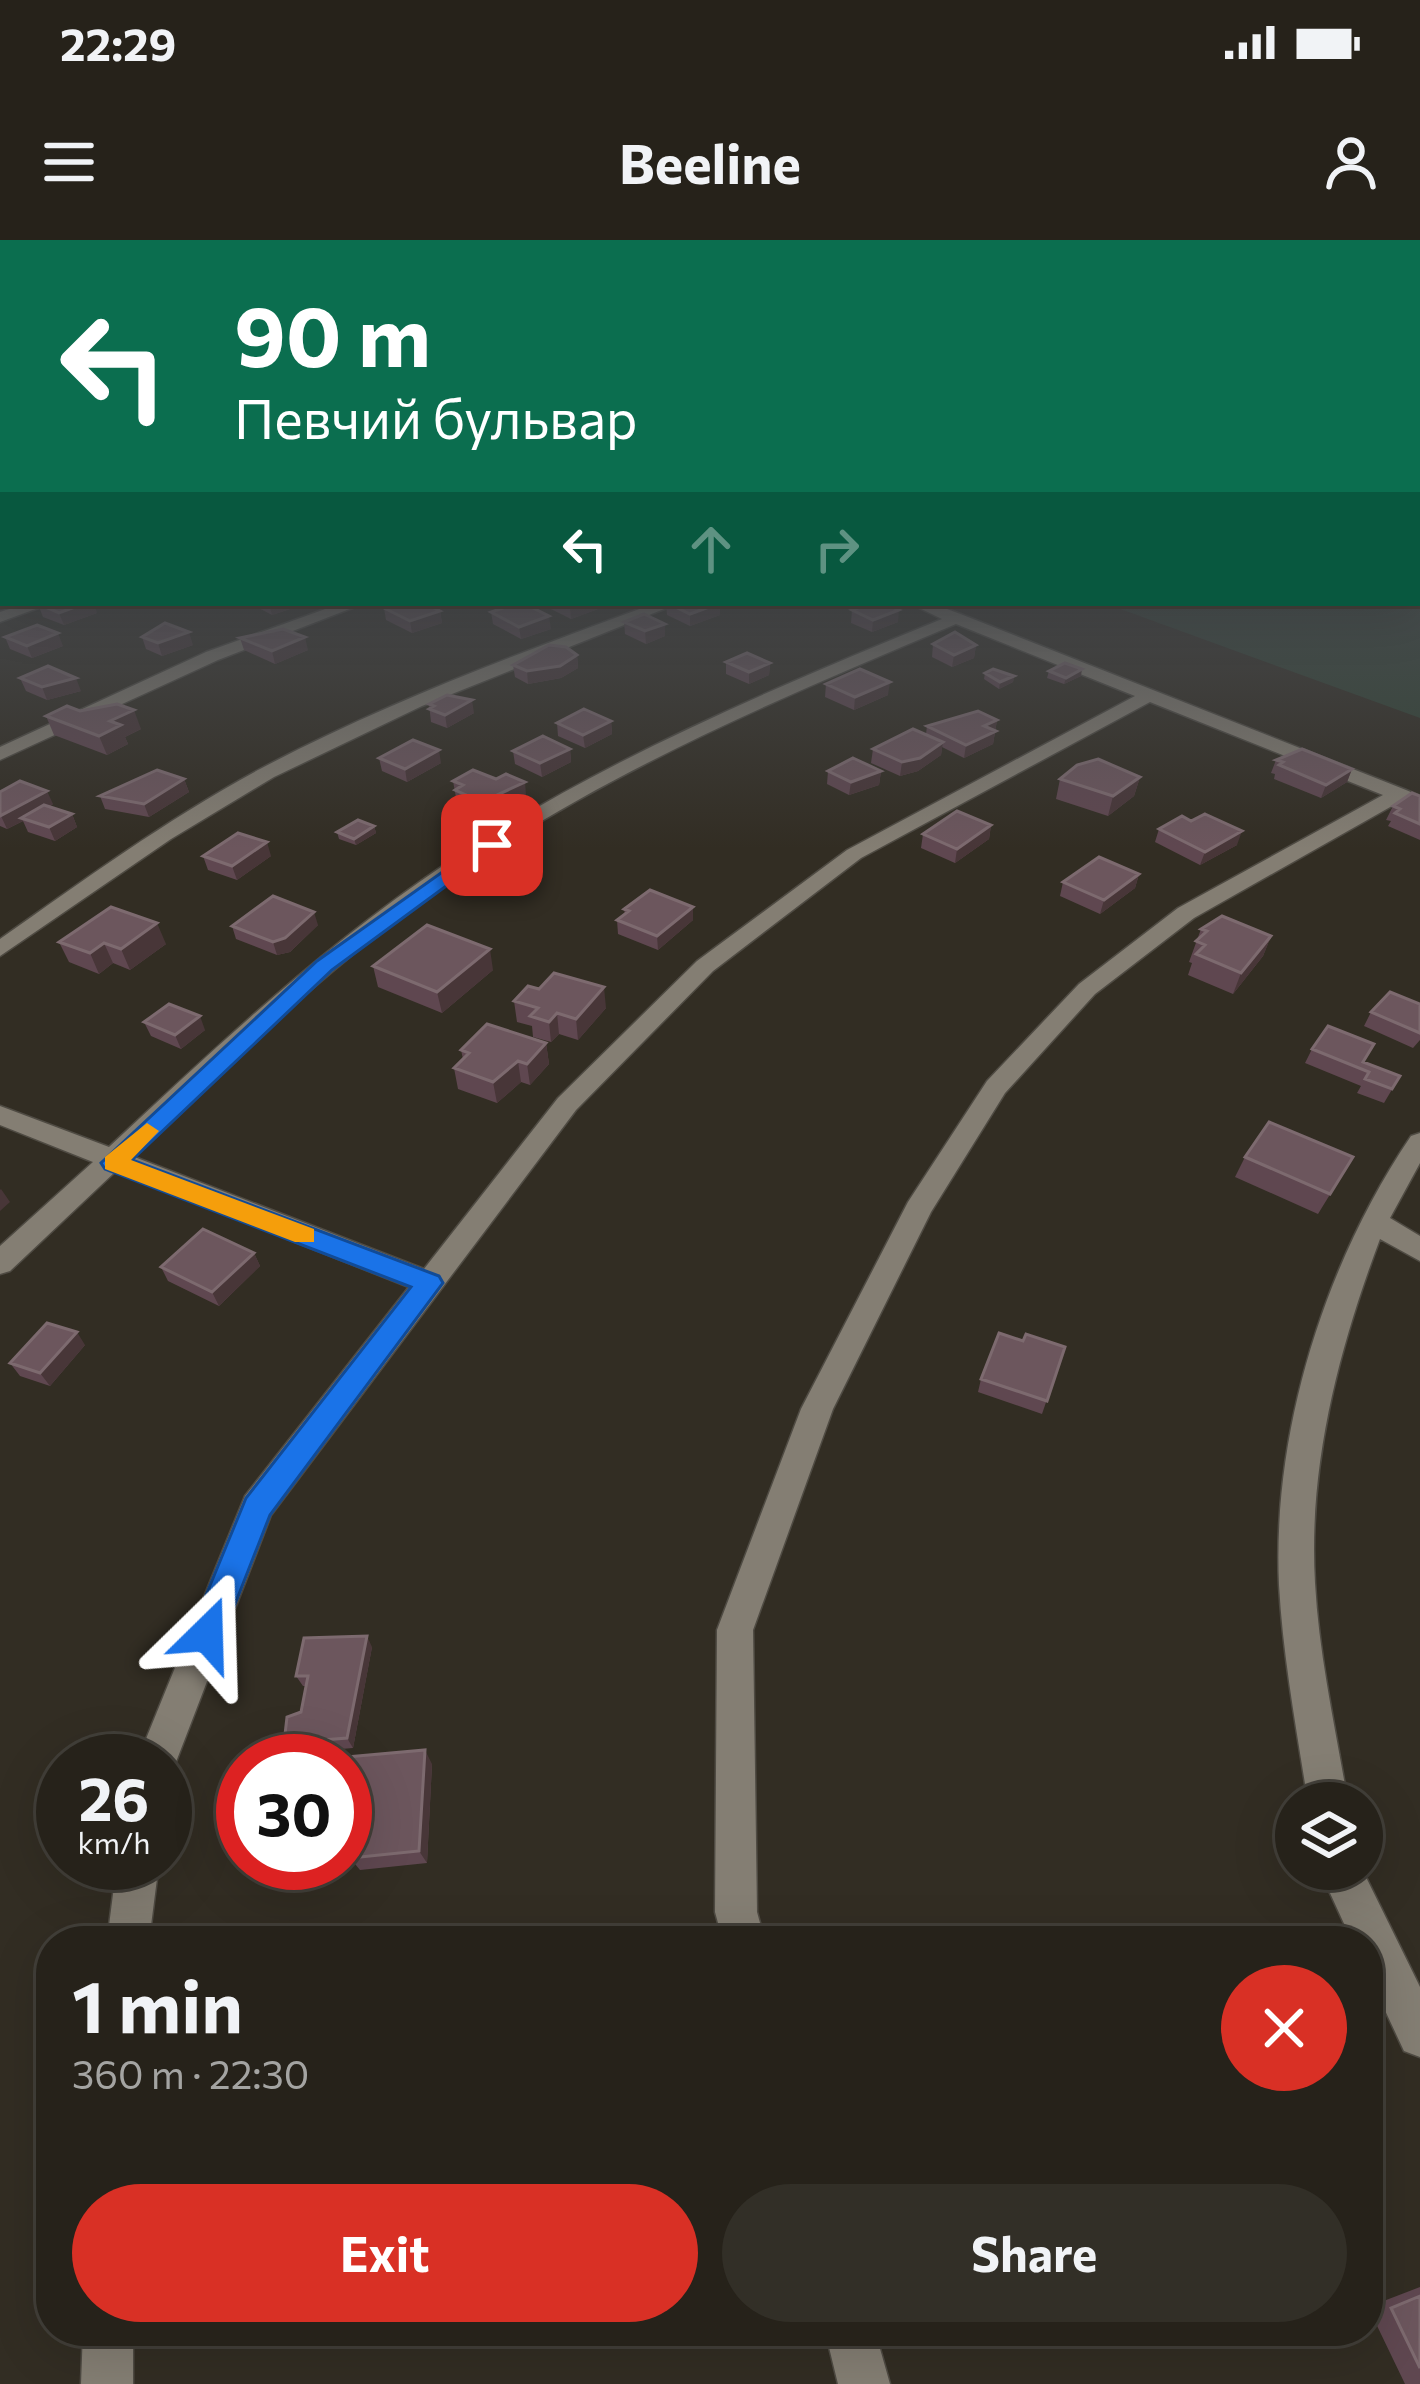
<!DOCTYPE html>
<html lang="en">
<head>
<meta charset="utf-8">
<style>
	body { margin:0; font-family:Commissioner,sans-serif; background:#322f27; color:#f1f3f6; height:100vh; display:flex; flex-direction:column; font-size:45px; white-space:nowrap }
	* { box-sizing:border-box; margin:0 }
	p { font-size:39px; color:#a4a4a2 }
	.icon { flex:none; width:66px; height:66px; fill:none; stroke:currentColor; stroke-width:2; stroke-linecap:round; stroke-linejoin:round }
	.map { position:relative; flex:1; overflow:hidden }
	.side { position:absolute; left:36px; top:1686px; width:1347px; height:420px; display:flex; flex-direction:column; background:#26221a; border-radius:48px; box-shadow:0 12px 48px #0002,0 0 0 3px #423f39 }
	.side>* { flex:none }
	.hud { position:absolute; left:0px; top:0px; width:1422px; height:366px; box-shadow:0 12px 48px #0002,0 0 0 3px #423f39; background:#0b6e4f; color:#fff; overflow:hidden }
	.tools { position:absolute; left:1275px; top:1542px; display:grid; gap:24px }
	.tools a { display:grid; place-items:center; width:108px; height:108px; border-radius:50%; background:#26221a; box-shadow:0 12px 48px #0002,0 0 0 3px #423f39; font-size:60px }
	.speed { position:absolute; left:36px; top:1494px; display:flex; gap:24px; font-size:60px; font-weight:700; text-align:center }
	.speed>* { display:grid; place-content:center; width:156px; height:156px; border-radius:50%; background:#26221a; box-shadow:0 12px 48px #0002,0 0 0 3px #423f39; line-height:1 }
	.speed small { font-size:30px; font-weight:400 }
	.speed .limit { border:18px solid #d22; background:#fff; color:#111 }
	.pin { position:absolute; display:grid; place-items:center; width:102px; height:102px; color:#fff; margin:-51px; border-radius:24px; box-shadow:0 6px 18px #0006 }
	.me { position:absolute; width:132px; margin:-66px; rotate:22deg; stroke-linejoin:round; filter:drop-shadow(0 0 9px #0008) }
	.turn { display:flex; align-items:center; gap:42px; height:252px; padding:0 36px; font-size:54px }
	.turn .icon { width:156px; height:156px; stroke-width:2.5 }
	.turn b { display:block; font-size:84px; line-height:102px }
	.lanes { display:flex; align-items:center; height:114px; padding:0 36px; background:#0003; justify-content:center; gap:60px; direction:ltr }
	.lanes .off { opacity:.35 }
	.round { display:grid; place-items:center; flex:none; width:126px; height:126px; border-radius:63px; background:#322f27 }
	.headline { display:flex; align-items:center; justify-content:space-between; height:204px; padding:0 36px }
	h1 { font-size:72px; font-weight:700; line-height:90px }
	.button { display:flex; gap:24px; margin-top:auto; padding:24px 36px }
	.button a { flex:1; height:138px; border-radius:72px; background:#d93025; color:#fff; font-size:48px; font-weight:700; line-height:138px; text-align:center }
	.button a+a { background:#322f27; color:#f1f3f6 }
	.status { display:flex; justify-content:space-between; align-items:center; height:84px; padding:0 60px; background:#26221a; direction:ltr }
	.status svg { height:33px; fill:currentColor }
	header { display:flex; justify-content:space-between; align-items:center; height:156px; padding:0 36px; background:#26221a; font-size:54px; font-weight:700 }
	.map>svg:first-child { display:block }
	.green { fill:#334435 }
	.lines { fill:none; stroke-linecap:round; stroke-linejoin:round }
	.minor-casing { stroke:#4f4b43; stroke-width:3 }
	.minor { fill:#847e73; fill-rule:evenodd }
	.wall { fill:#5f4750 }
	.shaded-wall { fill:#483638 }
	.building { fill:#6c565d; stroke:#7d6a6f; stroke-width:3 }
	.route { fill:#1a73e8; stroke:#114b97; stroke-width:3 }
	.slow { fill:#f59e0b }
</style>
</head>
<body>
<div class="status"><b>22:29</b><svg viewBox="0 0 49 12"><path d="M0 12V9h3v3zM5 12V6h3v6zM10 12V3h3v9zM15 12V0h3v12zM26 1h20v11H26zM47 4h2v5h-2z"/></svg></div>
<header><svg class="icon" aria-label="menu" viewBox="0 0 24 24"><path d="M4 6h16M4 12h16M4 18h16"/></svg>Beeline<svg class="icon" aria-label="person" viewBox="0 0 24 24"><circle cx="12" cy="8" r="4"/><path d="M4 21q1-7 8-7t8 7"/></svg></header>
<div class="map">
<svg width="1420" height="2144" viewBox="0 0 1420 2144">
	<rect width="100%" height="100%" fill="#322d23"/>
	<path class="green" d="M 1420,309 L 1420,478 L 1104,363 L 1419,363 Z"/>
	<g class="lines">
		<g class="minor-casing">
			<path id="minor" d="M 28,363 L 52,363 L 0,382 L 0,372 Z
				M 342,363 L 365,363 L 218,420 L 0,520 L 0,507 L 206,412 Z
				M 656,363 L 679,363 L 422,466 L 274,537 L 171,599 L 0,716 L 0,699 C 85,639 169,578 260,529 C 387,462 522,412 656,363 Z
				M 909,363 L 931,363 L 963,375 L 1406,550 L 1420,556 L 1420,569 L 1399,562 L 1194,678 L 1095,754 L 1005,853 L 931,972 L 833,1169 L 753,1390 L 757,1672 L 765,1701 L 723,1701 L 715,1672 L 717,1390 L 801,1169 L 908,962 L 987,841 L 1079,744 L 1178,668 L 1383,555 L 1150,462 L 861,618 L 713,731 L 576,870 L 271,1275 L 171,1535 L 165,1537 L 165,1521 L 137,1521 L 245,1256 L 409,1047 L 116,931 L 10,1031 L 0,1034 L 0,1006 L 93,922 L 0,885 L 0,866 L 109,907 C 215,808 322,707 444,625 C 598,522 771,449 942,379 ZM 956,384 L 1135,456 L 847,610 L 697,721 L 558,858 L 424,1029 L 132,916 C 235,817 339,717 457,635 C 611,529 785,456 956,384 Z
				M 1420,893 L 1420,923 L 1390,978 L 1420,996 L 1420,1021 L 1380,999 C 1339,1108 1308,1225 1315,1343 C 1319,1417 1336,1490 1348,1563 L 1308,1563 C 1297,1491 1283,1418 1279,1345 C 1272,1191 1325,1023 1411,896 Z
				M 117,1623 L 159,1623 L 149,1701 L 107,1701 Z
				M 1319,1629 L 1362,1629 L 1420,1747 L 1420,1817 L 1404,1811 L 1368,1734 L 1368,1701 L 1352,1701 Z
				M 83,2091 L 133,2091 L 133,2144 L 81,2144 Z
				M 825,2091 L 875,2091 L 890,2144 L 838,2144 Z"/>
		</g>
		<use href="#minor" class="minor"/>
	</g>
	<path class="wall" d="M 256,363 L 295,363 L 296,367 L 272,375 L 257,367 Z
		M 549,363 L 606,363 L 606,366 L 571,379 L 549,368 Z
		M 666,363 L 720,363 L 720,375 L 690,386 L 667,375 Z
		M 38,364 L 97,373 L 64,385 L 43,377 Z
		M 384,368 L 440,371 L 442,383 L 412,393 L 386,380 Z
		M 852,370 L 898,382 L 872,392 L 851,383 Z
		M 491,372 L 551,389 L 521,399 L 493,384 Z
		M 624,382 L 665,396 L 646,404 L 625,394 Z
		M 5,397 L 63,406 L 32,418 L 10,409 Z
		M 142,397 L 193,405 L 162,416 L 146,409 Z
		M 240,398 L 308,410 L 275,424 L 244,410 Z
		M 933,404 L 976,405 L 974,418 L 952,427 L 932,417 Z
		M 577,415 L 578,428 L 561,438 L 528,444 L 515,437 L 513,425 Z
		M 726,422 L 770,423 L 769,435 L 749,444 L 726,434 Z
		M 1049,431 L 1081,436 L 1064,444 L 1047,438 Z
		M 985,433 L 1014,436 L 1013,442 L 999,449 L 984,439 Z
		M 20,438 L 81,451 L 47,460 L 26,451 Z
		M 826,444 L 888,455 L 854,470 L 825,457 Z
		M 429,464 L 474,473 L 447,488 L 431,482 Z
		M 80,471 L 141,489 L 125,497 L 128,504 L 107,515 L 54,495 L 46,476 Z
		M 997,480 L 993,504 L 964,518 L 942,507 L 941,515 L 918,531 L 900,536 L 871,523 L 873,509 L 926,494 L 927,486 Z
		M 611,481 L 612,494 L 585,508 L 558,496 L 557,483 Z
		M 570,509 L 571,522 L 542,537 L 515,524 L 513,511 Z
		M 379,518 L 441,523 L 407,542 L 382,531 Z
		M 1276,520 L 1352,529 L 1347,542 L 1321,558 L 1274,539 L 1275,534 L 1271,533 Z
		M 828,531 L 881,531 L 879,545 L 849,555 L 827,544 Z
		M 1140,537 L 1134,556 L 1108,576 L 1056,559 L 1060,539 Z
		M 184,539 L 189,552 L 149,577 L 105,569 L 100,556 Z
		M 496,539 L 526,555 L 484,575 L 457,563 L 453,541 Z
		M 0,552 L 53,564 L 49,567 L 72,574 L 77,587 L 55,601 L 28,592 L 23,581 L 7,589 L 0,586 Z
		M 1420,556 L 1420,600 L 1388,586 L 1391,581 L 1386,580 L 1393,566 Z
		M 1191,581 L 1237,605 L 1200,625 L 1155,602 L 1159,589 Z
		M 991,585 L 989,599 L 955,623 L 921,608 L 923,594 Z
		M 374,586 L 376,593 L 356,605 L 339,599 L 337,592 Z
		M 203,616 L 271,616 L 237,640 L 208,630 Z
		M 1139,634 L 1135,648 L 1100,674 L 1060,656 L 1063,642 Z
		M 624,669 L 693,680 L 658,710 L 618,694 L 617,680 L 625,674 Z
		M 318,685 L 290,712 L 277,715 L 236,699 L 232,686 Z
		M 1201,689 L 1271,696 L 1263,716 L 1233,754 L 1188,735 L 1192,723 L 1189,722 Z
		M 59,702 L 166,704 L 130,730 L 113,723 L 99,734 L 69,722 Z
		M 373,726 L 493,730 L 442,773 L 378,747 Z
		M 514,761 L 606,768 L 578,800 L 559,794 L 551,802 L 533,797 L 532,786 L 517,782 Z
		M 1420,764 L 1420,800 L 1413,808 L 1364,786 L 1371,772 Z
		M 144,782 L 205,790 L 181,809 L 151,796 Z
		M 546,803 L 549,824 L 530,845 L 521,842 L 497,863 L 458,849 L 454,828 L 463,819 L 461,810 Z
		M 1312,809 L 1364,822 L 1400,836 L 1384,863 L 1357,853 L 1361,846 L 1305,823 Z
		M 1245,917 L 1353,917 L 1318,974 L 1235,937 Z
		M 254,1013 L 260,1026 L 219,1066 L 168,1041 L 161,1027 Z
		M 1023,1101 L 1065,1107 L 1042,1174 L 978,1152 L 981,1139 Z
		M 85,1105 L 50,1146 L 20,1136 L 10,1123 Z
		M 372,1407 L 353,1508 L 292,1513 L 284,1503 L 301,1472 L 306,1446 L 303,1446 L 296,1436 Z
		M 345,1521 L 432,1524 L 427,1623 L 360,1630 L 350,1618 L 351,1608 L 345,1609 Z
		M 1420,2047 L 1420,2144 L 1405,2144 L 1368,2067 Z"/>
	<path class="shaded-wall" d="M 86,363 L 94,363 L 97,373 L 64,385 L 59,373 Z
		M 269,363 L 295,363 L 296,367 L 272,375 Z
		M 580,363 L 606,363 L 606,366 L 571,379 L 570,367 Z
		M 720,363 L 720,375 L 690,386 L 690,374 Z
		M 899,370 L 898,382 L 872,392 L 873,380 Z
		M 440,371 L 442,383 L 412,393 L 410,381 Z
		M 549,376 L 551,389 L 521,399 L 519,387 Z
		M 665,384 L 665,396 L 646,404 L 645,391 Z
		M 189,392 L 193,405 L 162,416 L 158,403 Z
		M 58,393 L 63,406 L 32,418 L 27,406 Z
		M 305,397 L 308,410 L 275,424 L 272,411 Z
		M 976,405 L 974,418 L 952,427 L 954,415 Z
		M 577,415 L 578,428 L 561,438 L 528,444 L 527,431 Z
		M 770,423 L 769,435 L 749,444 L 749,432 Z
		M 1082,429 L 1081,436 L 1064,444 L 1066,438 Z
		M 1014,436 L 1013,442 L 999,449 L 1000,442 Z
		M 76,438 L 81,451 L 47,460 L 42,447 Z
		M 890,442 L 888,455 L 854,470 L 855,457 Z
		M 472,460 L 474,473 L 447,488 L 445,475 Z
		M 134,470 L 141,489 L 125,497 L 128,504 L 107,515 L 99,496 L 110,481 Z
		M 997,480 L 993,504 L 964,518 L 966,505 L 984,486 Z
		M 611,481 L 612,494 L 585,508 L 583,495 Z
		M 943,502 L 941,515 L 918,531 L 900,536 L 902,522 Z
		M 570,509 L 571,522 L 542,537 L 540,523 Z
		M 439,510 L 441,523 L 407,542 L 405,529 Z
		M 1352,529 L 1347,542 L 1321,558 L 1326,545 Z
		M 881,531 L 879,545 L 849,555 L 851,542 Z
		M 1140,537 L 1134,556 L 1108,576 L 1113,556 Z
		M 184,539 L 189,552 L 149,577 L 144,564 Z
		M 525,542 L 526,555 L 484,575 L 482,562 Z
		M 47,551 L 53,564 L 25,579 L 21,578 L 23,581 L 7,589 L 1,576 Z
		M 72,574 L 77,587 L 55,601 L 49,587 Z
		M 991,585 L 989,599 L 955,623 L 957,609 Z
		M 374,586 L 376,593 L 356,605 L 354,599 Z
		M 1242,591 L 1237,605 L 1200,625 L 1205,612 Z
		M 267,602 L 271,616 L 237,640 L 232,626 Z
		M 1139,634 L 1135,648 L 1100,674 L 1104,660 Z
		M 693,667 L 693,680 L 658,710 L 657,696 Z
		M 314,672 L 318,685 L 290,712 L 277,715 L 273,702 Z
		M 157,683 L 166,704 L 130,730 L 121,709 Z
		M 1271,696 L 1263,716 L 1233,754 L 1241,733 Z
		M 104,703 L 113,723 L 99,734 L 90,713 Z
		M 490,709 L 493,730 L 442,773 L 437,752 Z
		M 604,747 L 606,768 L 578,800 L 576,779 Z
		M 557,773 L 559,794 L 551,802 L 549,782 Z
		M 200,776 L 205,790 L 181,809 L 175,795 Z
		M 546,803 L 549,824 L 530,845 L 527,824 Z
		M 518,821 L 521,842 L 497,863 L 493,842 Z
		M 1,949 L 10,962 L 0,971 L 0,950 Z
		M 254,1013 L 260,1026 L 219,1066 L 212,1052 Z
		M 77,1092 L 85,1105 L 50,1146 L 40,1133 Z
		M 367,1396 L 372,1407 L 353,1508 L 347,1498 Z
		M 425,1510 L 432,1524 L 427,1623 L 419,1611 Z"/>
	<path class="building" d="M 42,363 L 86,363 L 59,373 L 38,364 Z
		M 398,363 L 424,363 L 440,371 L 410,381 L 384,368 Z
		M 518,363 L 523,363 L 549,376 L 519,387 L 491,372 Z
		M 667,363 L 720,363 L 690,374 Z
		M 872,363 L 883,363 L 899,370 L 873,380 L 852,370 Z
		M 644,374 L 665,384 L 645,391 L 624,382 Z
		M 165,383 L 189,392 L 158,403 L 142,397 Z
		M 37,385 L 58,393 L 27,406 L 5,397 Z
		M 283,389 L 305,397 L 272,411 L 240,398 Z
		M 955,392 L 976,405 L 954,415 L 933,404 Z
		M 549,405 L 566,407 L 577,415 L 560,426 L 527,431 L 513,425 Z
		M 747,413 L 770,423 L 749,432 L 726,422 Z
		M 1065,423 L 1082,429 L 1066,438 L 1049,431 Z
		M 48,426 L 76,438 L 42,447 L 20,438 Z
		M 860,429 L 890,442 L 855,457 L 826,444 Z
		M 993,429 L 1014,436 L 1000,442 L 985,433 Z
		M 447,455 L 472,460 L 445,475 L 429,469 L 434,466 L 429,464 Z
		M 117,464 L 134,470 L 110,481 L 121,485 L 99,496 L 46,476 L 67,466 L 80,471 Z
		M 584,469 L 611,481 L 583,495 L 557,483 Z
		M 978,471 L 997,480 L 984,486 L 996,491 L 966,505 L 927,486 Z
		M 913,489 L 943,502 L 920,518 L 902,522 L 873,509 Z
		M 543,496 L 570,509 L 540,523 L 513,511 Z
		M 413,500 L 439,510 L 405,529 L 379,518 Z
		M 1302,509 L 1352,529 L 1326,545 L 1279,525 L 1283,522 L 1276,520 Z
		M 853,518 L 881,531 L 851,542 L 828,531 Z
		M 1098,519 L 1140,537 L 1113,556 L 1060,539 L 1077,525 Z
		M 157,530 L 184,539 L 144,564 L 100,556 Z
		M 473,530 L 496,539 L 506,534 L 525,542 L 482,562 L 455,550 L 463,545 L 453,541 Z
		M 20,541 L 47,551 L 0,576 L 0,552 Z
		M 1412,553 L 1420,556 L 1420,584 L 1395,573 L 1400,569 L 1393,566 Z
		M 44,565 L 72,574 L 49,587 L 21,578 Z
		M 957,571 L 991,585 L 957,609 L 923,594 Z
		M 1205,574 L 1242,591 L 1205,612 L 1159,589 L 1182,576 L 1191,581 Z
		M 358,580 L 374,586 L 354,599 L 337,592 Z
		M 238,593 L 267,602 L 232,626 L 203,616 Z
		M 1099,617 L 1139,634 L 1104,660 L 1063,642 Z
		M 650,650 L 693,667 L 657,696 L 617,680 L 629,671 L 624,669 Z
		M 273,656 L 314,672 L 285,698 L 273,702 L 232,686 Z
		M 111,667 L 157,683 L 121,709 L 104,703 L 90,713 L 59,702 Z
		M 1222,676 L 1271,696 L 1241,733 L 1196,714 L 1205,705 L 1196,701 L 1207,691 L 1201,689 Z
		M 427,685 L 490,709 L 437,752 L 373,726 Z
		M 554,733 L 604,747 L 576,779 L 557,773 L 549,782 L 530,776 L 538,768 L 514,761 L 528,746 L 539,749 Z
		M 1390,752 L 1420,764 L 1420,793 L 1371,772 Z
		M 169,764 L 200,776 L 175,795 L 144,782 Z
		M 487,784 L 546,803 L 527,824 L 518,821 L 493,842 L 454,828 L 469,813 L 461,810 Z
		M 1328,786 L 1374,804 L 1363,822 L 1400,836 L 1392,849 L 1365,839 L 1369,832 L 1312,809 Z
		M 1269,882 L 1353,917 L 1330,954 L 1245,917 Z
		M 203,989 L 254,1013 L 212,1052 L 161,1027 Z
		M 47,1083 L 77,1092 L 40,1133 L 10,1123 Z
		M 999,1093 L 1023,1101 L 1026,1094 L 1065,1107 L 1047,1161 L 981,1139 Z
		M 367,1396 L 347,1498 L 284,1503 L 287,1477 L 301,1472 L 308,1436 L 296,1436 L 304,1398 Z
		M 425,1510 L 419,1611 L 350,1618 L 352,1595 L 345,1596 L 345,1521 L 302,1521 Z
		M 1420,2056 L 1420,2128 L 1391,2068 Z"/>
	<linearGradient id="sky" x2="0" y2="1"><stop stop-color="#1c1913"/><stop offset="0.51" stop-color="#494c50"/><stop offset="1" stop-color="#494c50" stop-opacity="0"/></linearGradient>
	<rect width="1420" height="609" fill="url(#sky)"/>
	<path class="route" d="M 486,601 L 502,605 L 332,730 L 132,920 L 439,1036 L 443,1043 L 270,1275 L 219,1405 L 207,1410 L 195,1405 L 190,1394 L 246,1258 L 411,1047 L 105,929 L 101,923 L 317,721 Z"/>
	<path class="slow" d="M 147,883 L 159,891 L 131,920 L 314,989 L 314,1002 L 295,1002 L 105,929 L 105,917 Z"/>
</svg>
<div class="tools">
<a><svg class="icon" aria-label="layers" viewBox="0 0 24 24"><path d="M12 4l9 5-9 5-9-5zM3 14l9 5 9-5"/></svg></a>
</div>
<div class="speed"><div>26<small>km/h</small></div><div class="limit">30</div></div>
<div class="pin" style="left:492px;top:605px;background:#d93025"><svg class="icon" aria-label="arrive" viewBox="0 0 24 24"><path d="M6 21V4h12l-3 4 3 4H6"/></svg></div>
<svg class="me" style="left:207px;top:1394px" viewBox="-20 -20 40 40"><path d="M0-17L14 15 0 8-14 15z" fill="#1a73e8" stroke="#fff" stroke-width="4"/></svg>
<div class="hud">
<div class="turn"><svg class="icon" aria-label="left" viewBox="0 0 24 24"><path d="M17 20v-9H6M10 6l-5 5 5 5"/></svg><div><b>90 m</b>Певчий бульвар</div></div>
<div class="lanes"><svg class="icon" aria-label="left" viewBox="0 0 24 24"><path d="M17 20v-9H6M10 6l-5 5 5 5"/></svg><svg class="icon off" aria-label="ahead" viewBox="0 0 24 24"><path d="M12 20V5M6 11l6-6 6 6"/></svg><svg class="icon off" aria-label="right" viewBox="0 0 24 24"><path d="M7 20v-9h11M14 6l5 5-5 5"/></svg></div>
</div>
<section class="side">
<div class="headline"><div><h1>1 min</h1><p>360 m · 22:30</p></div><a class="round" style="background:#d93025;color:#fff"><svg class="icon" aria-label="close" viewBox="0 0 24 24"><path d="M6 6l12 12M18 6L6 18"/></svg></a></div>
<div class="button"><a>Exit</a><a>Share</a></div>
</section>
</div>
</body>
</html>
